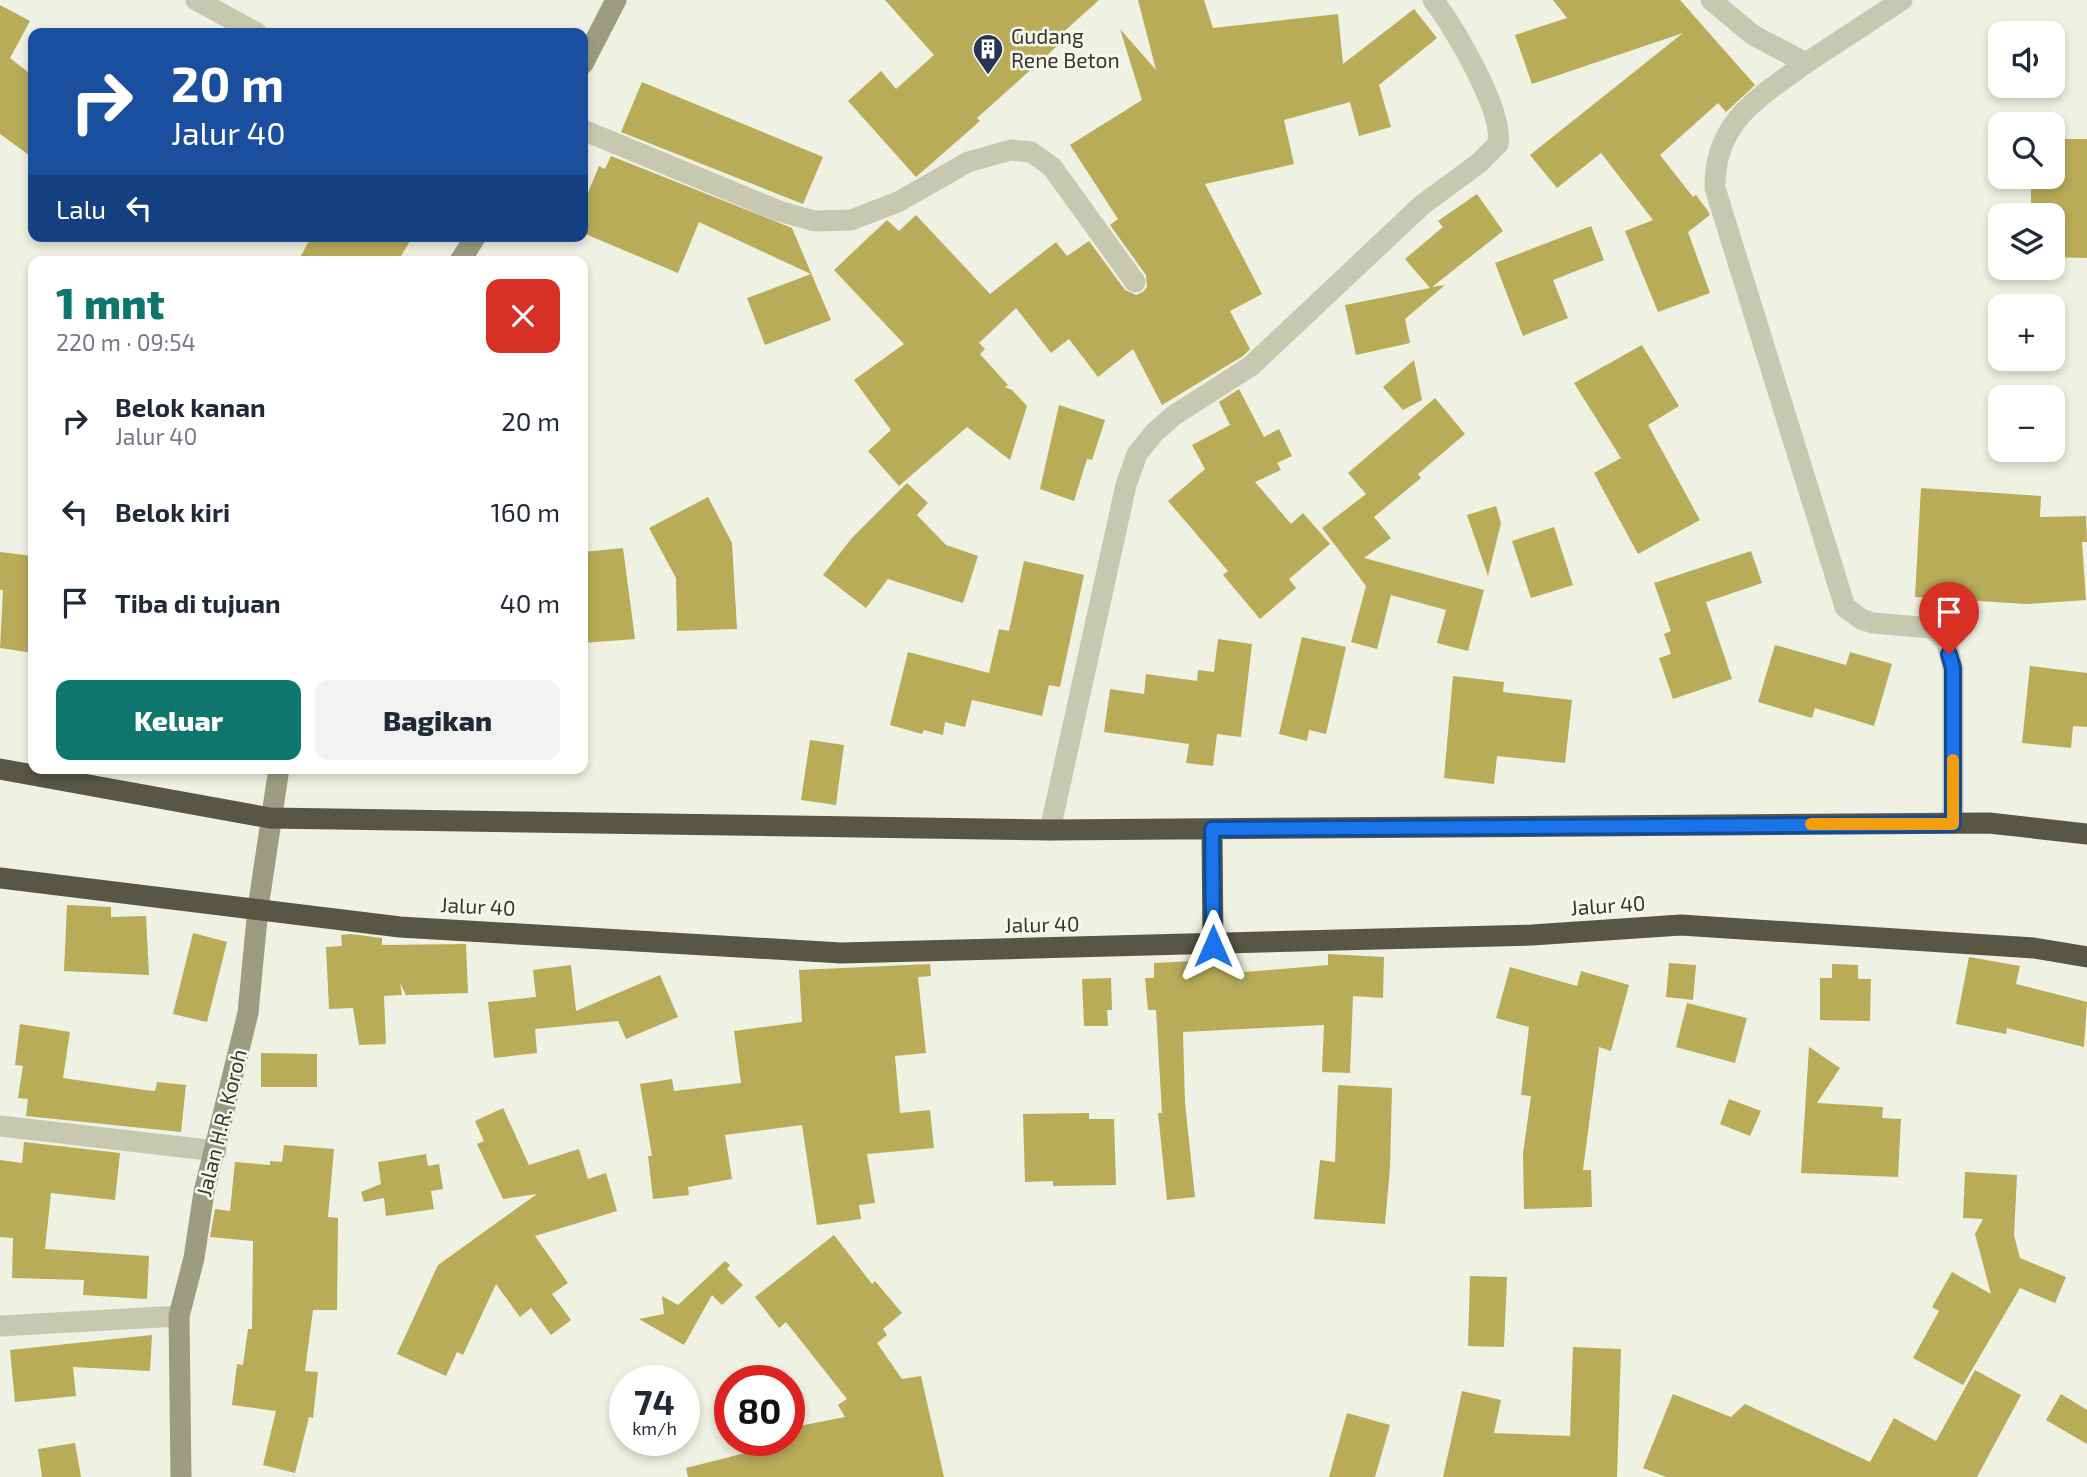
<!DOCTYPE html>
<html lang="id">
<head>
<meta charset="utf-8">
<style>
	body { margin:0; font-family:"Exo 2",sans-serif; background:#f2f2f3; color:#1f2937; height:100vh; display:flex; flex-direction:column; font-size:26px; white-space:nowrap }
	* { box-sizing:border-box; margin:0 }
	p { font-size:23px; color:#747a83 }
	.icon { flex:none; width:38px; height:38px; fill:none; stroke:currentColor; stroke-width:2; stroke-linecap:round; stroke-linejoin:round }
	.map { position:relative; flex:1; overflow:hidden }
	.drawer { position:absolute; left:28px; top:256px; width:560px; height:518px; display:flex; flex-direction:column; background:#fff; border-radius:14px; box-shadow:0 4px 10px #0003 }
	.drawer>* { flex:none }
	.top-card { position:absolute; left:28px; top:28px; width:560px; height:214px; border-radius:14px; box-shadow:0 4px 10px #0003; background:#1a4fa0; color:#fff; overflow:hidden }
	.buttons { position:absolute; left:1988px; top:21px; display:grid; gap:14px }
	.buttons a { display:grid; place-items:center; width:77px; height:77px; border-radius:14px; background:#fff; box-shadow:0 4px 10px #0003; font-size:35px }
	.speed { position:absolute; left:609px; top:1365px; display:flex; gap:14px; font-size:35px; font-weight:700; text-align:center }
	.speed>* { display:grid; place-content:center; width:91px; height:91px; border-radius:50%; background:#fff; box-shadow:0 4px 10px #0003; line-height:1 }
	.speed small { font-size:18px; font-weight:400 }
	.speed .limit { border:10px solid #d22; background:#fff; color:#111 }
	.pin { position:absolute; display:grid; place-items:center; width:60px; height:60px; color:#fff; margin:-72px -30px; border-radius:50% 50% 50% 0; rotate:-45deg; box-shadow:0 0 7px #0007 }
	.pin .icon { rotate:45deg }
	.me { position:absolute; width:77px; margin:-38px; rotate:0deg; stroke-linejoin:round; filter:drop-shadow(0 0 5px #0008) }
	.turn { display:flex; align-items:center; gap:24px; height:147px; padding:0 28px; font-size:32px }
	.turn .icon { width:91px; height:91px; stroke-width:2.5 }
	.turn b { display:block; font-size:49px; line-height:60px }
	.then { display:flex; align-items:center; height:66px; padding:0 28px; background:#0003; gap:14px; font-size:26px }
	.round { display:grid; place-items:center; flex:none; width:74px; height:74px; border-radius:14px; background:#f2f2f3 }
	.headline { display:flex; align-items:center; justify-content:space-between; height:119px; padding:0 28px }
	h1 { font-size:42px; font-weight:800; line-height:52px; color:#0f766e }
	.primary-button { display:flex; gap:14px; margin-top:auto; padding:14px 28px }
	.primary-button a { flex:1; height:80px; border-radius:14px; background:#0f766e; color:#fff; font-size:28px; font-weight:800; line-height:80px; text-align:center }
	.primary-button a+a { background:#f2f2f3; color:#1f2937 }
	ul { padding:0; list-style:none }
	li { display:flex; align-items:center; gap:21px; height:91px; padding:0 28px }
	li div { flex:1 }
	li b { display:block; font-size:26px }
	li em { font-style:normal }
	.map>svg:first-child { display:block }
	.building { fill:#b8ac59 }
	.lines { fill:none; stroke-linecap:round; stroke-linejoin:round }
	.street { stroke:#c6c8af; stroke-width:21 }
	.secondary { stroke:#9c9c80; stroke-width:21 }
	.highway { stroke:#585744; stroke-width:21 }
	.route-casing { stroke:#114b97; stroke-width:18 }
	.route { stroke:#1a73e8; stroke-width:12 }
	.slow { stroke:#f59e0b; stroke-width:12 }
	.labels { text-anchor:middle; stroke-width:5; stroke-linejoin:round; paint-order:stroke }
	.poi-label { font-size:21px; fill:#38372c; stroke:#f7f9ee; text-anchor:start }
	.street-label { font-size:21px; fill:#38372c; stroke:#f7f9ee }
</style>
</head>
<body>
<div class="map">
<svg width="2087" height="1477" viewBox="0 0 2087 1477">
	<rect width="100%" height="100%" fill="#eff1e2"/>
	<path class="building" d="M 885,0 L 1099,0 L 1060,35 L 1064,40 L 977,118 L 980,121 L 916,177 L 848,101 L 881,71 L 896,89 L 934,55 Z
		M 1138,0 L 1204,0 L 1213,28 L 1338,14 L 1343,64 L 1414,9 L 1437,38 L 1379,85 L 1391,127 L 1359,136 L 1350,102 L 1284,120 L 1294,164 L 1205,184 L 1262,294 L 1230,311 L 1250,349 L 1243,356 L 1162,405 L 1133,349 L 1098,377 L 1069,339 L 1051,353 L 1016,308 L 979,343 L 985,349 L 980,354 L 1008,385 L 1005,387 L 1012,390 L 1027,406 L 1010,460 L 967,427 L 899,486 L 868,451 L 891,430 L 854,380 L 904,344 L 834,270 L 887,220 L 899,231 L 916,215 L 990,294 L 1056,242 L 1067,256 L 1089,241 L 1125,290 L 1136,295 L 1143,292 L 1147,287 L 1146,275 L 1110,225 L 1118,219 L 1070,145 L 1142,100 L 1120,29 L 1156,70 Z
		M 1553,0 L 1680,0 L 1755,85 L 1726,112 L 1718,103 L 1660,155 L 1693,197 L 1696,195 L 1708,211 L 1710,215 L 1688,232 L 1710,293 L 1658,312 L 1625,231 L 1653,220 L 1601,153 L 1557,188 L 1530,155 L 1683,33 L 1532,84 L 1515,35 L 1567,18 Z
		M 0,5 L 30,21 L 10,58 L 33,76 L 33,158 L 0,134 Z
		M 642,82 L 823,157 L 803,204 L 621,132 Z
		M 2053,139 L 2087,139 L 2087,258 L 2053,257 L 2053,215 L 2031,215 L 2031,177 L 2053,177 Z
		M 611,156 L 792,228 L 831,320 L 765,345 L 747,298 L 811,274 L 699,222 L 678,273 L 583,233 L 583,205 L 599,166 L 605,169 Z
		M 1477,194 L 1503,231 L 1432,287 L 1445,285 L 1405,319 L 1410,343 L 1356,355 L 1345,305 L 1430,288 L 1405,259 L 1443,227 L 1438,221 Z
		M 1591,226 L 1604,260 L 1553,280 L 1568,318 L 1523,336 L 1495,263 Z
		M 312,236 L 413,236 L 398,261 L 298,261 Z
		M 1642,345 L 1679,406 L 1648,425 L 1700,520 L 1638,554 L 1594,473 L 1621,458 L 1574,383 Z
		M 1414,360 L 1422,400 L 1403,410 L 1383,387 Z
		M 1239,389 L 1264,437 L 1279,429 L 1292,456 L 1277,463 L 1281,470 L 1255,482 L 1291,524 L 1303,513 L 1330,544 L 1289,579 L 1296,588 L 1260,619 L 1223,575 L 1228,571 L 1168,501 L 1205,469 L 1192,445 L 1230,425 L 1219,402 Z
		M 1435,398 L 1465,434 L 1418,474 L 1421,478 L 1374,517 L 1391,538 L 1364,558 L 1484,590 L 1468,651 L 1437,643 L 1446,610 L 1391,595 L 1377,649 L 1351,642 L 1366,586 L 1322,528 L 1366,494 L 1348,473 Z
		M 1059,405 L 1105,420 L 1092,460 L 1087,459 L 1074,501 L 1040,489 Z
		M 907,483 L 928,503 L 917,515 L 946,545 L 978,556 L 963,603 L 888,579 L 866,608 L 823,575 L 851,539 Z
		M 1921,488 L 2041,496 L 2040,517 L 2086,516 L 2087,542 L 2082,542 L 2086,600 L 2027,604 L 1915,597 Z
		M 708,497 L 732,543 L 737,629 L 677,631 L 676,578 L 649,528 Z
		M 1496,506 L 1501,523 L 1488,576 L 1467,515 Z
		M 1554,527 L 1573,585 L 1531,598 L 1512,541 Z
		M 623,548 L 635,639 L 583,643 L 583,619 L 588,618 L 583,552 Z
		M 1751,551 L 1762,583 L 1706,602 L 1732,679 L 1673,699 L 1659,658 L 1671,654 L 1664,634 L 1671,631 L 1654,583 Z
		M 0,552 L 33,556 L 33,653 L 0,648 L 3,590 L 0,590 Z
		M 1024,561 L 1084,575 L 1060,687 L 1049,685 L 1042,716 L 972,700 L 965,727 L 945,722 L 943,735 L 924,730 L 922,734 L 890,725 L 908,652 L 989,673 L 999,629 L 1009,631 Z
		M 1302,637 L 1346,647 L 1326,734 L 1309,730 L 1307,741 L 1279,734 Z
		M 1218,639 L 1252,644 L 1241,737 L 1217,734 L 1213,766 L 1186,763 L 1189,744 L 1104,732 L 1110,689 L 1144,694 L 1146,674 L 1197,681 L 1198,670 L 1214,672 Z
		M 1775,645 L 1846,665 L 1850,652 L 1892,664 L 1874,726 L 1815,708 L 1812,718 L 1758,702 Z
		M 2030,666 L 2087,673 L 2087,727 L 2073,726 L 2071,748 L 2022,743 Z
		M 1453,676 L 1504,682 L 1503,692 L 1572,700 L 1565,763 L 1497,756 L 1494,784 L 1444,778 Z
		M 810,740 L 844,745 L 836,805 L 801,800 Z
		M 67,905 L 111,907 L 111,917 L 146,916 L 149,975 L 64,971 Z
		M 193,933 L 227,942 L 207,1022 L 173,1014 Z
		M 351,934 L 382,938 L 382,945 L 466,944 L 468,993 L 406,995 L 400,983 L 402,995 L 384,996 L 386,1044 L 359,1045 L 353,1008 L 329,1009 L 326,947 L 342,946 L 341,935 Z
		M 1328,954 L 1384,957 L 1383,998 L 1353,996 L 1350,1073 L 1322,1072 L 1324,1025 L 1183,1032 L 1185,1103 L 1195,1197 L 1167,1200 L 1158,1113 L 1162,1113 L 1156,1010 L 1148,1010 L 1145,978 L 1154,978 L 1154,963 L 1233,959 L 1234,973 L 1328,965 Z
		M 1969,957 L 2020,966 L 2016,984 L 2087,1002 L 2084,1047 L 2007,1028 L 2006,1034 L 1956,1024 Z
		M 1669,963 L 1696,965 L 1693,1000 L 1666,997 Z
		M 930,964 L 931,976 L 918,977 L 926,1053 L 895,1056 L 900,1113 L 930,1110 L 934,1148 L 867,1154 L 875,1203 L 859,1205 L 861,1219 L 817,1225 L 802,1125 L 725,1135 L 732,1179 L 688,1187 L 689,1195 L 653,1199 L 648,1156 L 652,1156 L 640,1084 L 672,1079 L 674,1091 L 741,1083 L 734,1031 L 802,1022 L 799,970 Z
		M 1832,964 L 1858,965 L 1858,979 L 1871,979 L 1870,1021 L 1820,1020 L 1820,978 L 1832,978 Z
		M 571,965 L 576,1011 L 660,975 L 678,1017 L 626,1039 L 618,1021 L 535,1029 L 537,1053 L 494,1058 L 488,1002 L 536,997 L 533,970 Z
		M 1510,967 L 1577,986 L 1581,971 L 1629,985 L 1611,1051 L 1599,1047 L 1583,1170 L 1591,1170 L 1592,1207 L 1524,1209 L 1523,1153 L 1531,1096 L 1521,1095 L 1529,1027 L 1496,1018 Z
		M 1111,978 L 1112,1010 L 1107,1010 L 1108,1026 L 1084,1026 L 1082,979 Z
		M 1687,1003 L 1747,1018 L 1735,1063 L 1676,1047 Z
		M 20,1024 L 70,1032 L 63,1078 L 145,1090 L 155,1091 L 157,1082 L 186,1085 L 181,1132 L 26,1116 L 28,1099 L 18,1098 L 23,1066 L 15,1065 Z
		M 1809,1047 L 1840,1068 L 1817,1103 L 1883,1107 L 1882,1118 L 1901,1119 L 1898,1177 L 1801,1173 Z
		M 261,1053 L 317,1054 L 317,1087 L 261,1087 Z
		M 1338,1085 L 1392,1088 L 1390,1168 L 1385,1224 L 1314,1219 L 1320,1160 L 1335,1162 Z
		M 1729,1099 L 1761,1111 L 1750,1136 L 1720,1124 Z
		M 503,1108 L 529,1165 L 579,1149 L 588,1179 L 606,1173 L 617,1211 L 535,1236 L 568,1283 L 552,1294 L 571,1320 L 551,1335 L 531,1308 L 520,1317 L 496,1284 L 463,1355 L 457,1352 L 446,1376 L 397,1354 L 438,1265 L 537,1194 L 503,1199 L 477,1144 L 484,1141 L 475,1121 Z
		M 1089,1113 L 1089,1119 L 1114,1119 L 1116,1185 L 1053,1186 L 1053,1181 L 1025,1182 L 1023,1114 Z
		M 24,1142 L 120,1153 L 115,1200 L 51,1193 L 45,1249 L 149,1256 L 147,1299 L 83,1295 L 84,1280 L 12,1278 L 13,1238 L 0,1237 L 0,1160 L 22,1163 Z
		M 284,1145 L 334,1149 L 328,1217 L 338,1218 L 337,1310 L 313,1310 L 305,1371 L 318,1372 L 313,1418 L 309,1417 L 295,1473 L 263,1465 L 276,1411 L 232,1405 L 237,1364 L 243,1365 L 248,1329 L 252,1329 L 253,1241 L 210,1237 L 215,1209 L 230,1211 L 235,1162 L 270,1165 L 270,1161 L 282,1162 Z
		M 426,1154 L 428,1166 L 439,1164 L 443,1189 L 431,1191 L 434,1209 L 386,1216 L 384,1198 L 364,1202 L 361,1192 L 381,1184 L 378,1162 Z
		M 1965,1172 L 2017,1175 L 2014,1235 L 2020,1258 L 2066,1277 L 2055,1303 L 2020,1288 L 1963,1385 L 1913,1358 L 1939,1311 L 1932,1307 L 1952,1272 L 1991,1294 L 1975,1234 L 1983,1219 L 1963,1218 Z
		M 834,1235 L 872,1284 L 875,1281 L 902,1313 L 883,1329 L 887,1335 L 877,1343 L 902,1379 L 921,1376 L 944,1477 L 688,1477 L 686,1468 L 789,1442 L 789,1428 L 845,1417 L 838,1405 L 847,1399 L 786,1322 L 779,1328 L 755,1297 Z
		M 725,1261 L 730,1265 L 727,1269 L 743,1285 L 722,1305 L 712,1295 L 684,1345 L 639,1319 L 664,1314 L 662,1296 L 678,1305 Z
		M 1470,1276 L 1507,1277 L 1504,1347 L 1468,1346 Z
		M 152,1335 L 150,1371 L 73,1367 L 76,1396 L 15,1402 L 10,1350 Z
		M 1573,1347 L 1621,1349 L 1617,1477 L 1443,1477 L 1462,1391 L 1501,1400 L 1494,1433 L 1570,1436 Z
		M 1975,1370 L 2021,1395 L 1977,1477 L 1666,1477 L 1643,1468 L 1673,1394 L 1731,1417 L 1745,1404 L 1870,1462 L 1894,1418 L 1936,1441 Z
		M 2061,1394 L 2087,1410 L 2087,1444 L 2046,1420 Z
		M 1347,1413 L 1390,1425 L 1375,1477 L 1329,1477 Z
		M 75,1443 L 81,1477 L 42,1477 L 38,1449 Z"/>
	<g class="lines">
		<path class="street" d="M 196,0 L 257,33
			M 1711,0 L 1753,35 L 1806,63 L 1902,0
			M 1806,63 C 1758,98 1714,122 1715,188 L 1845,607 L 1861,619 L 1873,623 L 1932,628 L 1946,640 L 1953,668 L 1953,823
			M 583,130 L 779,211 L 814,221 L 851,220 L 898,202 L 968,162 L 1011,150 L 1031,152 L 1052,167 L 1135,282
			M 1050,830 L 1126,485 L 1137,454 L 1154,433 L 1173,416 L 1251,366 L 1422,205 L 1479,163 L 1498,144 C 1504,111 1454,27 1433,0
			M 0,1126 L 216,1151
			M 0,1326 L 179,1316"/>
		<path class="secondary" d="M 583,64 L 616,0
			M 460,261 L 476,236
			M 181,1477 L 179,1316 L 194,1258 L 204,1192 L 248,1013 L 258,908 L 279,768"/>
		<path class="highway" d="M 0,769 L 270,818 L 1050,830 L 1989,823 L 2087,834
			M 1212,829 L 1213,946
			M 0,878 L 400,927 L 841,953 L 1532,935 L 1681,925 L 2034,948 L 2087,957"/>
	</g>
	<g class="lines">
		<g class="route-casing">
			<path id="route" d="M 1213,946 L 1212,829 L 1953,824 L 1953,668 L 1949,654"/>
		</g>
		<use href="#route" class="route"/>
		<path class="slow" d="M 1811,824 L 1953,824 L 1953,760"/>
	</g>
	<defs>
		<g id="building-pin" transform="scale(1.575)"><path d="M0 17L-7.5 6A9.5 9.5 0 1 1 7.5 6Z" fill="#263555" stroke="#f7f9ee"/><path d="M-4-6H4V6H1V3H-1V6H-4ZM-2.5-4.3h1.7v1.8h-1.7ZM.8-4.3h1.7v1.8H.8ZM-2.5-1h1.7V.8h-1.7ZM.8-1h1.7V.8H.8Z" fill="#fff"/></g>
	</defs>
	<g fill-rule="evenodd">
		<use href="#building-pin" x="988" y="49"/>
	</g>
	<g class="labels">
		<g class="poi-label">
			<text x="1011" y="44">Gudang<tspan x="1011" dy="24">Rene Beton</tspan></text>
		</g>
		<g class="street-label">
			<text transform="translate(1608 906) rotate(-4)" y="7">Jalur 40</text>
			<text transform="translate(478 907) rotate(3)" y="7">Jalur 40</text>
			<text transform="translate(1042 925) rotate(-1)" y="7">Jalur 40</text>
			<text transform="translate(222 1123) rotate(-76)" y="7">Jalan H.R. Koroh</text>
		</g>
	</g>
</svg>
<div class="buttons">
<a><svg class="icon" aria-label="sound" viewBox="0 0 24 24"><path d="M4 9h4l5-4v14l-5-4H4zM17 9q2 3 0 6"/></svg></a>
<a><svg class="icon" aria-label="search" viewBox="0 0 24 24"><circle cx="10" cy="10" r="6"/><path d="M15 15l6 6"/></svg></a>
<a><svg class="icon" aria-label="layers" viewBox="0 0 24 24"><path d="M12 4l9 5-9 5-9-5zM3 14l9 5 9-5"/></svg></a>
<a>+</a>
<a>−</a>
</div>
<div class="speed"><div>74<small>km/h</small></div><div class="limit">80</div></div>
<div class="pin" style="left:1949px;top:654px;background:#d93025"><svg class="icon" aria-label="arrive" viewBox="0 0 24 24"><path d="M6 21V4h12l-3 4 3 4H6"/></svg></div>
<svg class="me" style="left:1213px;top:946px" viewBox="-20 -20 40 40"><path d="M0-17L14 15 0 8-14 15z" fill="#1a73e8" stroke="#fff" stroke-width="4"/></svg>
<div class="top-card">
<div class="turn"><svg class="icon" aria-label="right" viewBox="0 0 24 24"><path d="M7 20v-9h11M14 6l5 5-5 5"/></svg><div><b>20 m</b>Jalur 40</div></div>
<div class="then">Lalu<svg class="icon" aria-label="left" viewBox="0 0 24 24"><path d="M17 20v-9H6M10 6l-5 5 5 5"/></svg></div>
</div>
<section class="drawer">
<div class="headline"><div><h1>1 mnt</h1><p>220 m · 09:54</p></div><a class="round" style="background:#d93025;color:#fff"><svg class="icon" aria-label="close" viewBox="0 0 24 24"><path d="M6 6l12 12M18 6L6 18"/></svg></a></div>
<ul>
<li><svg class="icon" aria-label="right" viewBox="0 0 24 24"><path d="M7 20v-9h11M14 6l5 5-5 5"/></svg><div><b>Belok kanan</b><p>Jalur 40</p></div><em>20 m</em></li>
<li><svg class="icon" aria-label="left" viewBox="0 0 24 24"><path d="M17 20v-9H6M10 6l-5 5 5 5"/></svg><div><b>Belok kiri</b></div><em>160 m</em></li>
<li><svg class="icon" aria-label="arrive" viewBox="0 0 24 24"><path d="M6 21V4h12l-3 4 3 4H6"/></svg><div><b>Tiba di tujuan</b></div><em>40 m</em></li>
</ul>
<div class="primary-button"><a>Keluar</a><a>Bagikan</a></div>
</section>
</div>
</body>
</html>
